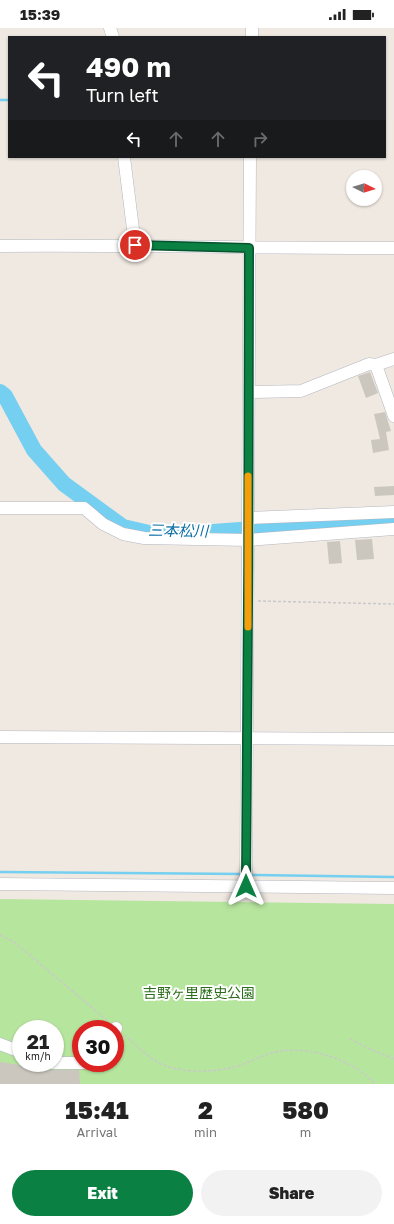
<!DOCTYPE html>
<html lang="en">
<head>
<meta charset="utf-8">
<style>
	body { margin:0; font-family:"Golos Text","Noto Sans JP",sans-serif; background:#f2f2f2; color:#222; height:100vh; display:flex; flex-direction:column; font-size:15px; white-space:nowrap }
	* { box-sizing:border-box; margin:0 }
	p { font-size:13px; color:#767676 }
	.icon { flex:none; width:22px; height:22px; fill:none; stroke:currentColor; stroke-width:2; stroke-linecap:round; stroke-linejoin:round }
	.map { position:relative; height:1056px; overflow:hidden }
	.sheet { display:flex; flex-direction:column; background:#fff; flex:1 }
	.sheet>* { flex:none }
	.guide { position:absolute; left:8px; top:8px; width:378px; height:122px; border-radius:0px; box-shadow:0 1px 3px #0004; background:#202124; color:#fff; overflow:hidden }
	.needle { width:26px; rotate:95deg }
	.fabs { position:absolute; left:346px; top:142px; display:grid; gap:8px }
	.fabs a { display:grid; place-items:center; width:36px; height:36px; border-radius:50%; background:#fff; box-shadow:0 1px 3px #0004; font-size:20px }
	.speed { position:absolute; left:12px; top:992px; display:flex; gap:8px; font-size:20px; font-weight:700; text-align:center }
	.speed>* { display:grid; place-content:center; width:52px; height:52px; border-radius:50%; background:#fff; box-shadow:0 1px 3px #0004; line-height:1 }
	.speed small { font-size:10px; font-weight:400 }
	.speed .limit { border:6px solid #d22; background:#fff; color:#111 }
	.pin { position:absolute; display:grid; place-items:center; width:34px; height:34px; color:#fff; margin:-17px; border:2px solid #fff; border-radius:50%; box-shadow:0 1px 4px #0007 }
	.me { position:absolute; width:44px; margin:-22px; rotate:0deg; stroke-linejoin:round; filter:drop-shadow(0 0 3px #0008) }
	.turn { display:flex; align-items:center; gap:14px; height:84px; padding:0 12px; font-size:18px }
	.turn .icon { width:52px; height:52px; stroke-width:2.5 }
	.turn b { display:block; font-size:28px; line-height:34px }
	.lanes { display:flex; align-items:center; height:38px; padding:0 12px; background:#0003; justify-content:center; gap:20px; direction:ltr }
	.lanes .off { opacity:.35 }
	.eta { display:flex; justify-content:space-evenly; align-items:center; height:68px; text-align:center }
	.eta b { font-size:24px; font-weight:800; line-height:28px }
	.primary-button { display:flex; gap:8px; margin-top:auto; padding:8px 12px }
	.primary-button a { flex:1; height:46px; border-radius:24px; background:#0b8043; color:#fff; font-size:16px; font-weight:800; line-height:46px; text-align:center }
	.primary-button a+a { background:#f2f2f2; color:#222 }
	.status { display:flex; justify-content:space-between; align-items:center; height:28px; padding:0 20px; background:#fff; direction:ltr }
	.status svg { height:11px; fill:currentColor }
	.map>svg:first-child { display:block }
	.green { fill:#b6e59e; fill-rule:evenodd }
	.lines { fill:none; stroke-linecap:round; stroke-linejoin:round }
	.stream { stroke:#75cff0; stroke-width:2.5 }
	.river { stroke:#75cff0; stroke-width:16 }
	.building { fill:#cbc7bf }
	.minor-casing { stroke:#b4b7c1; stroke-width:13 }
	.path { stroke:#c9c9c9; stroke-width:1.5; stroke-dasharray:3 2; stroke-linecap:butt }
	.minor { stroke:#fff; stroke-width:12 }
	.route-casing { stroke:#07532c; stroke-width:10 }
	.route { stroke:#0b8043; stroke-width:7 }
	.slow { stroke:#f59e0b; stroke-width:7 }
	.labels { text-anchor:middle; stroke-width:4; stroke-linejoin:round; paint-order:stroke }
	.park-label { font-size:14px; fill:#2c6e1b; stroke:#fff }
	.water-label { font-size:15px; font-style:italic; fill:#0d6fa3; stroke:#fff }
</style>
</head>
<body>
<div class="status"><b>15:39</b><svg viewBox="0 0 49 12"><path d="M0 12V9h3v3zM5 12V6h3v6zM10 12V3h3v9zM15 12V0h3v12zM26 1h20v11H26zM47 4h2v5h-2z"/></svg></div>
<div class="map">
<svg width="394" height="1056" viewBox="0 0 394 1056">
	<rect width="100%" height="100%" fill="#efe9e1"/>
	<path class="green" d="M 0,871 L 394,876 L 394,1056 L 0,1056 ZM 21,1001 L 55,1001 L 55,1035 L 21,1035 ZM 81,1001 L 115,1001 L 115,1035 L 81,1035 Z"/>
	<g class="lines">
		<path class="stream" d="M 0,72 L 9,72
			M 0,844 L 244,846
			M 251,847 L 394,849"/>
		<path class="river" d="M 0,364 L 5,368 L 34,422 L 64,456 L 123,499 L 149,505 L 187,506 L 394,490"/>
	</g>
	<path class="building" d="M 370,344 L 378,365 L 366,370 L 358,348 Z
		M 385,384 L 391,403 L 386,404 L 389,422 L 373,425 L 371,412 L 380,411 L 374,386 Z
		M 394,458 L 394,467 L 375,468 L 374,459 Z
		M 372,511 L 374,531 L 357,532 L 355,512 Z
		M 340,513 L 342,535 L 329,536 L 327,514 Z
		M 0,1034 L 51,1042 L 79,1042 L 80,1056 L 0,1056 Z"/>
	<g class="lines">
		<g class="minor-casing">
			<path id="minor" d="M 110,0 L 113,9
				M 252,9 L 252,0
				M 124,129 L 135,217
				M 0,218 C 131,217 263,220 394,220
				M 376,337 L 394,388
				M 249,364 L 301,363 L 369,336 L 376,337 L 394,331
				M 0,480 L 84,480 L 103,496 L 123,506 L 144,510 L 248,512 L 394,501
				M 248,490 L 394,484
				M 0,709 L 394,711
				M 0,856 L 394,860
				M 246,858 L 250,129
				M 115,1004 L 116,1000
				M 0,1016 L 21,1024
				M 51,1035 L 97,1035"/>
		</g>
		<path class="path" d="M 258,573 L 394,576
			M 0,907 L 14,914 L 108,993
			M 124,1007 C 138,1018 151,1034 169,1039 C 190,1045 216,1044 238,1038 C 250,1034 262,1027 275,1024 C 309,1017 352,1031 375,1056
			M 350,1011 L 370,1021 L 394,1031"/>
		<use href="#minor" class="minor"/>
	</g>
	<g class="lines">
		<g class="route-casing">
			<path id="route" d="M 135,217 L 249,220 C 249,433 248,645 246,858"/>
		</g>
		<use href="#route" class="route"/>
		<path class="slow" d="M 248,599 L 248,448"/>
	</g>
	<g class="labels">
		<g class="park-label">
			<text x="199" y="970">吉野ヶ里歴史公園</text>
		</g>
		<g class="water-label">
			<text transform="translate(178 503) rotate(1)" y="5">三本松川</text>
		</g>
	</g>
</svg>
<div class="fabs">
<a><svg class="needle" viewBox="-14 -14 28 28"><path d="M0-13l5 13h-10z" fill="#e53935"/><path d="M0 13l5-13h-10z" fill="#767676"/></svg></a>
</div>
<div class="speed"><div>21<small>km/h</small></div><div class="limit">30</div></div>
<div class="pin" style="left:135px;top:217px;background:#d93025"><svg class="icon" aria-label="arrive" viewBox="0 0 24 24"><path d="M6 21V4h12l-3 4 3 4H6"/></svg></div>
<svg class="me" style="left:246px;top:858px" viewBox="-20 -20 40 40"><path d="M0-17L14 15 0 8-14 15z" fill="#0b8043" stroke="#fff" stroke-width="4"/></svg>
<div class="guide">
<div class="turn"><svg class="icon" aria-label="left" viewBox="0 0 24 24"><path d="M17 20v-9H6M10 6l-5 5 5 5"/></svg><div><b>490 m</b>Turn left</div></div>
<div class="lanes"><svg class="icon" aria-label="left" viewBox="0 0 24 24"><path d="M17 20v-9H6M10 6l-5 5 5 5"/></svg><svg class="icon off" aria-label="ahead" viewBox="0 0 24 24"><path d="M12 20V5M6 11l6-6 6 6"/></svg><svg class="icon off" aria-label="ahead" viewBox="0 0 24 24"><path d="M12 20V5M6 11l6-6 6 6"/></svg><svg class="icon off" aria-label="right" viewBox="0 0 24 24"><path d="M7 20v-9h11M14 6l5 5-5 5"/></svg></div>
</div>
</div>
<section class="sheet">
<div class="eta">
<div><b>15:41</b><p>Arrival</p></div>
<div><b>2</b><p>min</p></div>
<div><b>580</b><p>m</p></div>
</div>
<div class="primary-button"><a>Exit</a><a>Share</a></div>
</section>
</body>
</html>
